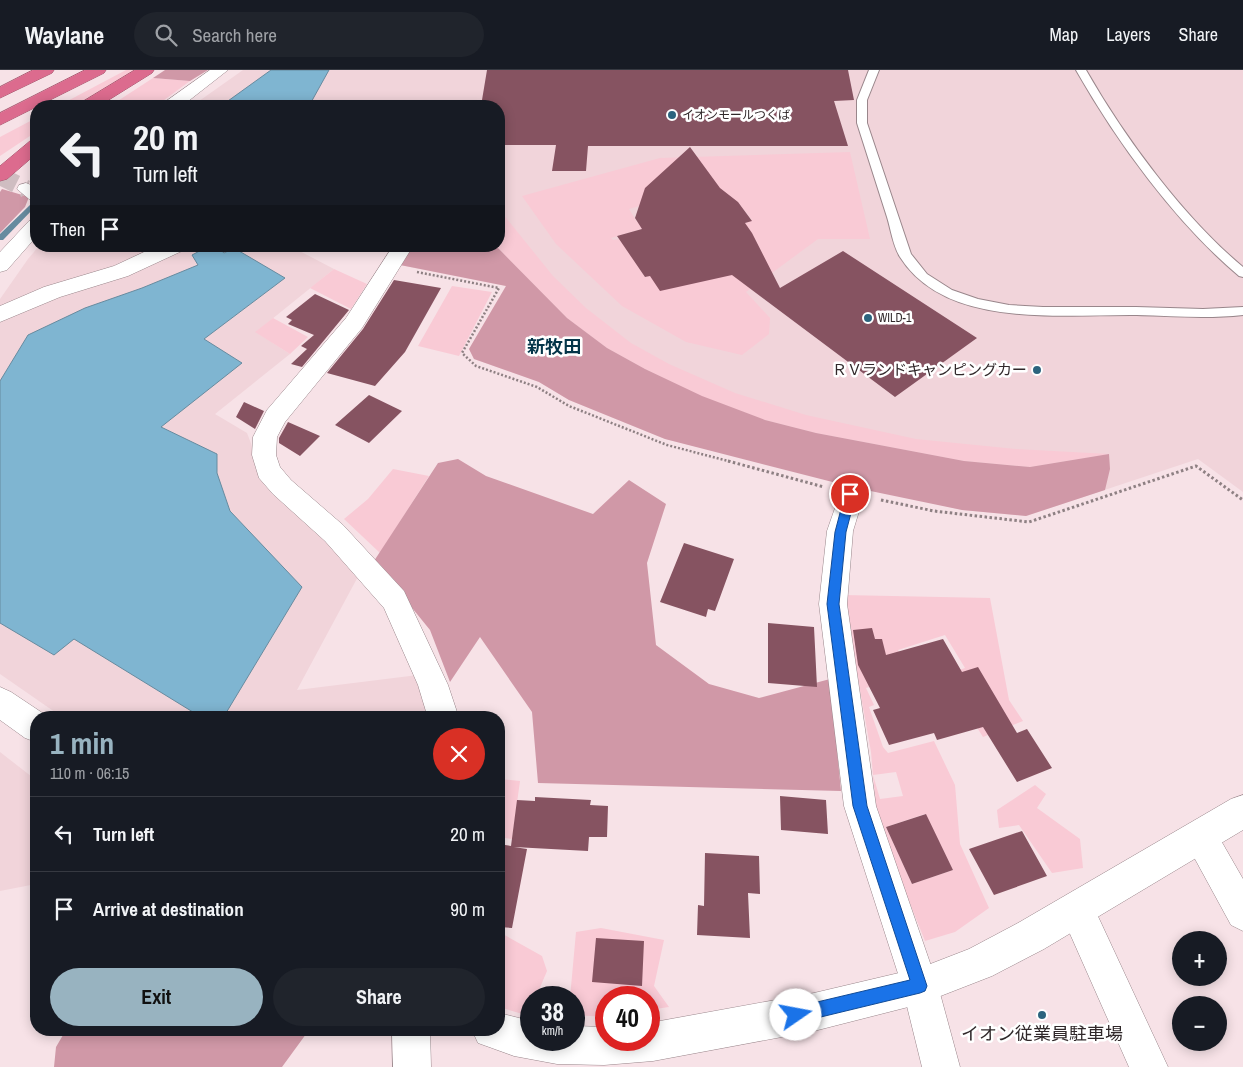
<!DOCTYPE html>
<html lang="en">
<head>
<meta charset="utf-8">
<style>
	body { margin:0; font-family:"Archivo Narrow","Noto Sans JP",sans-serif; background:#20242c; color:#f1f3f6; height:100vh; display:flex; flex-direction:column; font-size:19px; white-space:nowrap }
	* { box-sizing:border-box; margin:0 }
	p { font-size:16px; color:#9ea1a6 }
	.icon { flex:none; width:28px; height:28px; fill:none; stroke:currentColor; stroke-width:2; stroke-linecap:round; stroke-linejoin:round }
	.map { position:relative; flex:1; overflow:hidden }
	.drawer { position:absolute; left:30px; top:641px; width:475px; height:325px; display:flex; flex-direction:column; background:#171b24; border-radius:20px; box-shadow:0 2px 12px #0003 }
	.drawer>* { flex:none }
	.guide { position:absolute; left:30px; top:30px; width:475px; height:152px; border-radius:20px; box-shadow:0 2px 12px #0003; background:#171b24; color:#f1f3f6; overflow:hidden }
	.buttons { position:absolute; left:1172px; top:861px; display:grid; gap:10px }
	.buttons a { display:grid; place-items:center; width:55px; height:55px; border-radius:50%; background:#171b24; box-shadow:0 2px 12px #0003; font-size:25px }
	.speed { position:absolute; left:520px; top:916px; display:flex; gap:10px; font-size:25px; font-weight:700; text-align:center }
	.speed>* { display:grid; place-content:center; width:65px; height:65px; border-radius:50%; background:#171b24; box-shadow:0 2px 12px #0003; line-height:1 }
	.speed small { font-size:12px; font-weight:400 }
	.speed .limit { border:8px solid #d22; background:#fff; color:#111 }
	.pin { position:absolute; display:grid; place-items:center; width:42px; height:42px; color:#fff; margin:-21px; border:2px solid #fff; border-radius:50%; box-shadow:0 1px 5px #0007 }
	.me { position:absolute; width:55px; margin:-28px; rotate:78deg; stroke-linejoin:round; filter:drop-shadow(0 0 4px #0008) }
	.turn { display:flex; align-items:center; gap:18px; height:105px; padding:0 20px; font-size:22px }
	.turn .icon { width:65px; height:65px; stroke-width:2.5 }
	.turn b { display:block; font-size:35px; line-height:42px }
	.then { display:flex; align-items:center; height:48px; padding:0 20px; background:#0003; gap:10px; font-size:19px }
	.round { display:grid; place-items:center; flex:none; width:52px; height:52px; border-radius:26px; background:#20242c }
	.summary { display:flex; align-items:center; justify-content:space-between; height:85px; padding:0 20px }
	h1 { font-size:30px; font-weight:700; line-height:38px; color:#98b3c0 }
	.cta { display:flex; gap:10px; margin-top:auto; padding:10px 20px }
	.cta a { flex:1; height:58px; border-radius:30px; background:#98b3c0; color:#111; font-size:20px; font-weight:700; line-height:58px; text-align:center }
	.cta a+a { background:#20242c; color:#f1f3f6 }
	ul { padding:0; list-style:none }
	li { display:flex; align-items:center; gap:15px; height:75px; padding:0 20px; border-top:1px solid #363941 }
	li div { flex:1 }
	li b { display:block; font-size:19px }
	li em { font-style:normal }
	header { display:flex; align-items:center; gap:30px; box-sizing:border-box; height:70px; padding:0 25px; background:#171b24; border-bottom:1px solid #363941 }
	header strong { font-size:24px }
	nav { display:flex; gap:28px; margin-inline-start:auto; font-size:18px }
	.search { width:350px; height:45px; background:#20242c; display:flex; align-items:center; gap:12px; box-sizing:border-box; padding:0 18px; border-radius:28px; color:#9ea1a6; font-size:19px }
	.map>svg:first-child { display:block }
	.built { fill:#f1d4da }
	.green { fill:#f9cad5; fill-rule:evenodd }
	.forest { fill:#d098a7 }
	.water { fill:#7fb5d1; stroke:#678b9f }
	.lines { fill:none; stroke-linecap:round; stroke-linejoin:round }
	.stream { fill:#678b9f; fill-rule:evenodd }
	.building { fill:#865361 }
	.minor-tunnel { stroke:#cfbdc1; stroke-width:18; stroke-dasharray:18 9; stroke-linecap:butt }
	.service-casing { stroke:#99868b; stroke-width:2 }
	.minor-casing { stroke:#99868b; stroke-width:1 }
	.tertiary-casing { stroke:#99868b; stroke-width:1 }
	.motorway-casing { stroke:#a0546b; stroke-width:1 }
	.path-far1 { stroke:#8e8083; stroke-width:2.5; stroke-dasharray:2 2; stroke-linecap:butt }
	.path { stroke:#8e8083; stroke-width:3; stroke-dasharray:2.5 2.5; stroke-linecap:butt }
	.service { fill:#fff; fill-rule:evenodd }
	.minor { fill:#fff; fill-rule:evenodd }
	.tertiary { fill:#fff; fill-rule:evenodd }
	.motorway { fill:#dc6b8e; fill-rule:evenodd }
	.route { fill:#1a73e8; stroke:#114b97 }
	.poi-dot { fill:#2c647e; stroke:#fff; stroke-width:2 }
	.labels { text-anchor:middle; stroke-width:5; stroke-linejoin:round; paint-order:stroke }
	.far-poi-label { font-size:12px; fill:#30282a; stroke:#fff; text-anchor:start }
	.poi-label { font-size:15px; fill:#30282a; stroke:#fff; text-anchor:end }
	.quarter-label { font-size:18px; font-weight:bold; fill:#043549; stroke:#fff }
	.near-poi-label { font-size:18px; fill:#30282a; stroke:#fff }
</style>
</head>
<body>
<header>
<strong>Waylane</strong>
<div class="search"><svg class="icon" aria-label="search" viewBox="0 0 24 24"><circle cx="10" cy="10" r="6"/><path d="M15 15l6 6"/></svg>Search here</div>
<nav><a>Map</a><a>Layers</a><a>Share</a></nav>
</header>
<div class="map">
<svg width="1243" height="997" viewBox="0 0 1243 997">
	<rect width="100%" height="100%" fill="#f7e2e7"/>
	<path class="built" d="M 243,0 L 1243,0 L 1243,422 L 1198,389 L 1026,446 L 962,440 L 665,369 L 569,330 L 539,312 L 474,289 L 469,279 L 506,216 L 400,195 L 411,176 L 499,176 L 499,36 L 192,36 Z
		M 39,176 L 290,176 L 334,199 L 256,262 L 290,284 L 215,344 L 247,363 L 252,376 L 256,400 L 268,419 L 361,501 L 297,620 L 426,604 L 429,647 L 62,647 L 0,604 L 0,229 L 28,189 Z
		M 0,682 L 36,710 L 36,814 L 0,821 Z"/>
	<path class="green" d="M 126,0 L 137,0 L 76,36 L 58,36 Z
		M 153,8 L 190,11 L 156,36 L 110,36 Z
		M 36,48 L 36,62 L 0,86 L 0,67 Z
		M 850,82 L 870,169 L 818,169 L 746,222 L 770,248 L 769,264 L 742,285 L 686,272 L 622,236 L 556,174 L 522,126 L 660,88 ZM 737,131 L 752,150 L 745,153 L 748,170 L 755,169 L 760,179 L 645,207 L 632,187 L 628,168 L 613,170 L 611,168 L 648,157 L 644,151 L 637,152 L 629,139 L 643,135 Z
		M 499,139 L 553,206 L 586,238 L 631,273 L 669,294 L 735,323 L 806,345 L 916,369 L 1016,379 L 1109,384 L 1030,397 L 964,391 L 816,363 L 765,350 L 701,326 L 645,299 L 607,278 L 567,248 L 496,176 L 499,176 Z
		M 334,199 L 367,214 L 351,239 L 310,218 Z
		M 452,216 L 492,222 L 459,286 L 418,276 Z
		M 273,248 L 308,267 L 290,284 L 255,262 Z
		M 393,399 L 429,406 L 380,483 L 344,449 L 368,429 Z
		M 843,525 L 990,528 L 1009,630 L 1023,651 L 983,667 L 966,640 L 948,604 L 965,598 L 945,565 L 898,580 L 910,604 L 866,618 L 874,635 L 869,637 L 883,677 L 888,683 L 934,671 L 955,715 L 960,774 L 989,838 L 955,862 L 925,871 L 877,751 L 871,682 ZM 896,702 L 903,726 L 880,729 L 873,705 ZM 925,744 L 953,800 L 912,814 L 886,757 Z
		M 499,709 L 520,711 L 512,769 L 499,767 Z
		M 1035,715 L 1046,724 L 1037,738 L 1080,769 L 1083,798 L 1052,803 L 1019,755 L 999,758 L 997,740 Z
		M 601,858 L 664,870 L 654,916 L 669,937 L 649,940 L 649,928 L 606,928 L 606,947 L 574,945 L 574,928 L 570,928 L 576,862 Z
		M 501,863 L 542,886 L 547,901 L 536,927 L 531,928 L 531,940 L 529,946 L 499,937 L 499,874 Z"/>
	<path class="forest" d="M 165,0 L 208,0 L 190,11 L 153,8 Z
		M 2,119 L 29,127 L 25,137 L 0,163 L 0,122 Z
		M 411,176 L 496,176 L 567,248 L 607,278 L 645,299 L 702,326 L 765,350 L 816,363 L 964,391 L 1030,397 L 1109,384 L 1110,399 L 1105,420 L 1026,446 L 962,440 L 856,418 L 665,369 L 569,330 L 539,312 L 474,289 L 469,279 L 506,216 L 400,195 Z
		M 458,389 L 486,406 L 593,444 L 629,410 L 666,434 L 647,493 L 656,575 L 709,614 L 759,628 L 830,609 L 841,721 L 538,713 L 532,642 L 480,567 L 450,612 L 430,560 L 374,491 L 438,393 Z
		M 66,960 L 309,960 L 282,997 L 54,997 L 56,977 Z"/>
	<path class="water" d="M 271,0 L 329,0 L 309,36 L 221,36 Z
		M 209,176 L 216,176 L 224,183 L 234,178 L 285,208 L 204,269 L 242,293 L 161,357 L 217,384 L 217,403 L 230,441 L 302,517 L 223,648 L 201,647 L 74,569 L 54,585 L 0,553 L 0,311 L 28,265 L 85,238 L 142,218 L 198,195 L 192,185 Z"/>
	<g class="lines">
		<path class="stream" d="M 30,135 L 36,136 L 3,170 L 0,170 L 0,164 Z"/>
	</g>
	<path class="building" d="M 487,0 L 848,0 L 854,30 L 834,31 L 848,76 L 588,76 L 586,101 L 552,101 L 556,75 L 501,75 L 503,60 L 499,60 L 499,36 L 481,36 Z
		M 690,77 L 720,118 L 738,132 L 752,151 L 745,153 L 752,163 L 780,218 L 843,181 L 977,268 L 895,327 L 732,205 L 660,221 L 650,206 L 645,207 L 617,166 L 642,159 L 635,148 L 645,118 Z
		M 394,210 L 441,218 L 405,282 L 375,316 L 327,303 L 363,259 Z
		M 315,224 L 349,240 L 302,297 L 291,294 L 307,279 L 301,276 L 314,265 L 288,254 L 292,250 L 286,247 Z
		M 369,325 L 402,341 L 369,373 L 335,355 Z
		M 244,332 L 264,341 L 255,359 L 236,347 Z
		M 288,352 L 320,366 L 300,386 L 279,373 L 279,368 Z
		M 684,473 L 734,489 L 715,541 L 708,539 L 706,547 L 660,532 Z
		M 768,553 L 814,557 L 817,617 L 768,613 Z
		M 872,558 L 875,569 L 882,569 L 886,585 L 943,569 L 962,602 L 978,597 L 1017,663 L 1027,659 L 1052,698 L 1017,712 L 983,657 L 937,670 L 934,663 L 889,675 L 873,640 L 880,638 L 858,595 L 853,560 Z
		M 780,726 L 826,730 L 828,764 L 781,760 Z
		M 535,727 L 591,730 L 590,735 L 608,736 L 607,767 L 589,767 L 588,781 L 514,777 L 527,779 L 512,858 L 499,857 L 499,774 L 511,776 L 517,730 L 535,731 Z
		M 926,744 L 953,800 L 912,814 L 886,757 Z
		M 1022,761 L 1047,806 L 994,825 L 969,779 Z
		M 705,783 L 759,786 L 760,824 L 748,823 L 750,868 L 697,865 L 698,835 L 704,836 Z
		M 596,868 L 644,871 L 642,916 L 592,912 Z"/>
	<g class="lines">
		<path class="minor-tunnel" d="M 0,106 L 26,119"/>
		<g class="service-casing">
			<path id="service" d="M 869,0 L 879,0 L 867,30 L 867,53 L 911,184 L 927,204 L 952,220 L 978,229 L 1009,235 L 1043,237 L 1136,237 L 1203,239 L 1243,237 L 1243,245 C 1207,249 1172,246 1137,245 C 1063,244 946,260 900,187 C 893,176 891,160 887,147 C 877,116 867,84 857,53 L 857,30 Z
				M 1076,0 L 1086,0 C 1124,67 1184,148 1243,197 L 1243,207 L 1239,206 C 1175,152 1117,72 1076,0 Z"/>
		</g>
		<g class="minor-casing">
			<path id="minor" d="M 26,113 L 36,117 L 36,131 L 29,129 L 17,119 L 19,115 Z
				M 157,176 L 185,176 L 182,181 L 128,206 L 60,227 L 0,252 L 0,236 L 44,217 L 114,196 Z
				M 393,176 L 413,176 L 362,258 L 285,352 L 277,367 L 276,385 L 280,397 L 291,410 L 343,455 L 404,521 L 448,615 L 459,648 L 428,648 L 418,615 L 384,538 L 325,471 L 273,424 L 259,408 L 252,385 L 253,367 L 267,340 L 346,248 Z
				M 851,415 L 860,418 L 864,425 L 853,461 L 847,534 L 876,736 L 938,916 L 960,997 L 922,997 L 902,916 L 844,736 L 819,534 L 827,461 L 842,418 Z
				M 1200,750 L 1212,755 L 1243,809 L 1243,861 L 1231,855 L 1183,767 L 1188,755 Z
				M 1077,821 L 1089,827 L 1168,997 L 1129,997 L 1059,839 L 1065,827 Z
				M 392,960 L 430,960 L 431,997 L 393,997 Z"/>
		</g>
		<g class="tertiary-casing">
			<path id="tertiary" d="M 210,0 L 228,0 L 182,36 L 163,36 L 165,32 Z
				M 36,149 L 36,167 L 7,200 L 0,202 L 0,182 L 29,151 Z
				M 0,617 L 11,622 L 47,646 L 36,648 L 36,672 L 25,668 L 0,650 Z
				M 1243,725 L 1243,760 L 1044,879 L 992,906 L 920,934 L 814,961 L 653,991 L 604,995 L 557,994 L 514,986 L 478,973 L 472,960 L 499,960 L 499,943 L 531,951 L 531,970 L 574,970 L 574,956 L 606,957 L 606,970 L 649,970 L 649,953 L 814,923 L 920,898 L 969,879 L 1018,853 L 1231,729 Z"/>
		</g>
		<g class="motorway-casing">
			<path id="motorway" d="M 33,0 L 54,0 L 52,3 L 0,28 L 0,17 Z
				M 85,0 L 106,0 L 104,3 L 0,55 L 0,43 Z
				M 135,0 L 154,0 L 152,3 L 99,36 L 79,36 L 82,32 Z
				M 36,70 L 36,84 L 7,109 L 0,111 L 0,96 L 30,71 Z"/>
		</g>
		<path class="path-far1" d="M 417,202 L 499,218 L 462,283 L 476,296 L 537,317 L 569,336 L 667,375 L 732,392"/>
		<path class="path" d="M 728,391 L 824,417
			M 881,430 L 934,441 L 1029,452 L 1196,396 L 1243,430"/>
		<use href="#service" class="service"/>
		<use href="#minor" class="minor"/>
		<use href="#tertiary" class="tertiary"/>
		<use href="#motorway" class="motorway"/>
	</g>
	<path class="route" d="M 850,420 L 856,424 L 846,462 L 839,534 L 867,736 L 927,916 L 925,921 L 920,923 L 796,953 L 791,951 L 789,945 L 791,940 L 796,937 L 910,910 L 853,736 L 827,534 L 835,462 L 845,424 Z"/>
	<g class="poi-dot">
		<circle cx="672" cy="45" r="5"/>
		<circle cx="868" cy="248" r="5"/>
		<circle cx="1037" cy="300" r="5"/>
		<circle cx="1042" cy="945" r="5"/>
	</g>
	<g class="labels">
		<g class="far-poi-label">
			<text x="682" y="49">イオンモールつくば</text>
			<text x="878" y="252">WILD-1</text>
		</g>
		<g class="poi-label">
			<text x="1027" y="305">ＲＶランドキャンピングカー</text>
		</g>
		<g class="quarter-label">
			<text x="554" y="283">新牧田</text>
		</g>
		<g class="near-poi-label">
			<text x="1042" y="970">イオン従業員駐車場</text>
		</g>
	</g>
</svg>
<div class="buttons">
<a>+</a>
<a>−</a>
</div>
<div class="speed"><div>38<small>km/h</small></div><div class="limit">40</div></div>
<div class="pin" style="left:850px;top:424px;background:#d93025"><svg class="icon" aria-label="arrive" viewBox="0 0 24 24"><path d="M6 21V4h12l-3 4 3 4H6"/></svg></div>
<svg class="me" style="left:796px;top:945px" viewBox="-20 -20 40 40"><circle r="19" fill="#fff"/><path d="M0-13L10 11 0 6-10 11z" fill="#1a73e8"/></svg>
<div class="guide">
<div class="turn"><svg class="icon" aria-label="left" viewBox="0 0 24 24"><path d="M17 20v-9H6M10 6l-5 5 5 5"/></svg><div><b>20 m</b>Turn left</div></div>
<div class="then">Then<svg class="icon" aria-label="arrive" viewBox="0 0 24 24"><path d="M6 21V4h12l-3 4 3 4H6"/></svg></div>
</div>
<section class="drawer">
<div class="summary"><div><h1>1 min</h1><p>110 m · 06:15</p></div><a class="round" style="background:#d93025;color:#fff"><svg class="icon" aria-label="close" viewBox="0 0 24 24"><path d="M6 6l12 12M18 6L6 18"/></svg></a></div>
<ul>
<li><svg class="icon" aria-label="left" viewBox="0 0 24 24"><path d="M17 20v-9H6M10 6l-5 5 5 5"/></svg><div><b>Turn left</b></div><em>20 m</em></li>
<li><svg class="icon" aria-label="arrive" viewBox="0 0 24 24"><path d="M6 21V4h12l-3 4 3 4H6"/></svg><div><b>Arrive at destination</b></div><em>90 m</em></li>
</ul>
<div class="cta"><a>Exit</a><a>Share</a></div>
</section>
</div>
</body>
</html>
